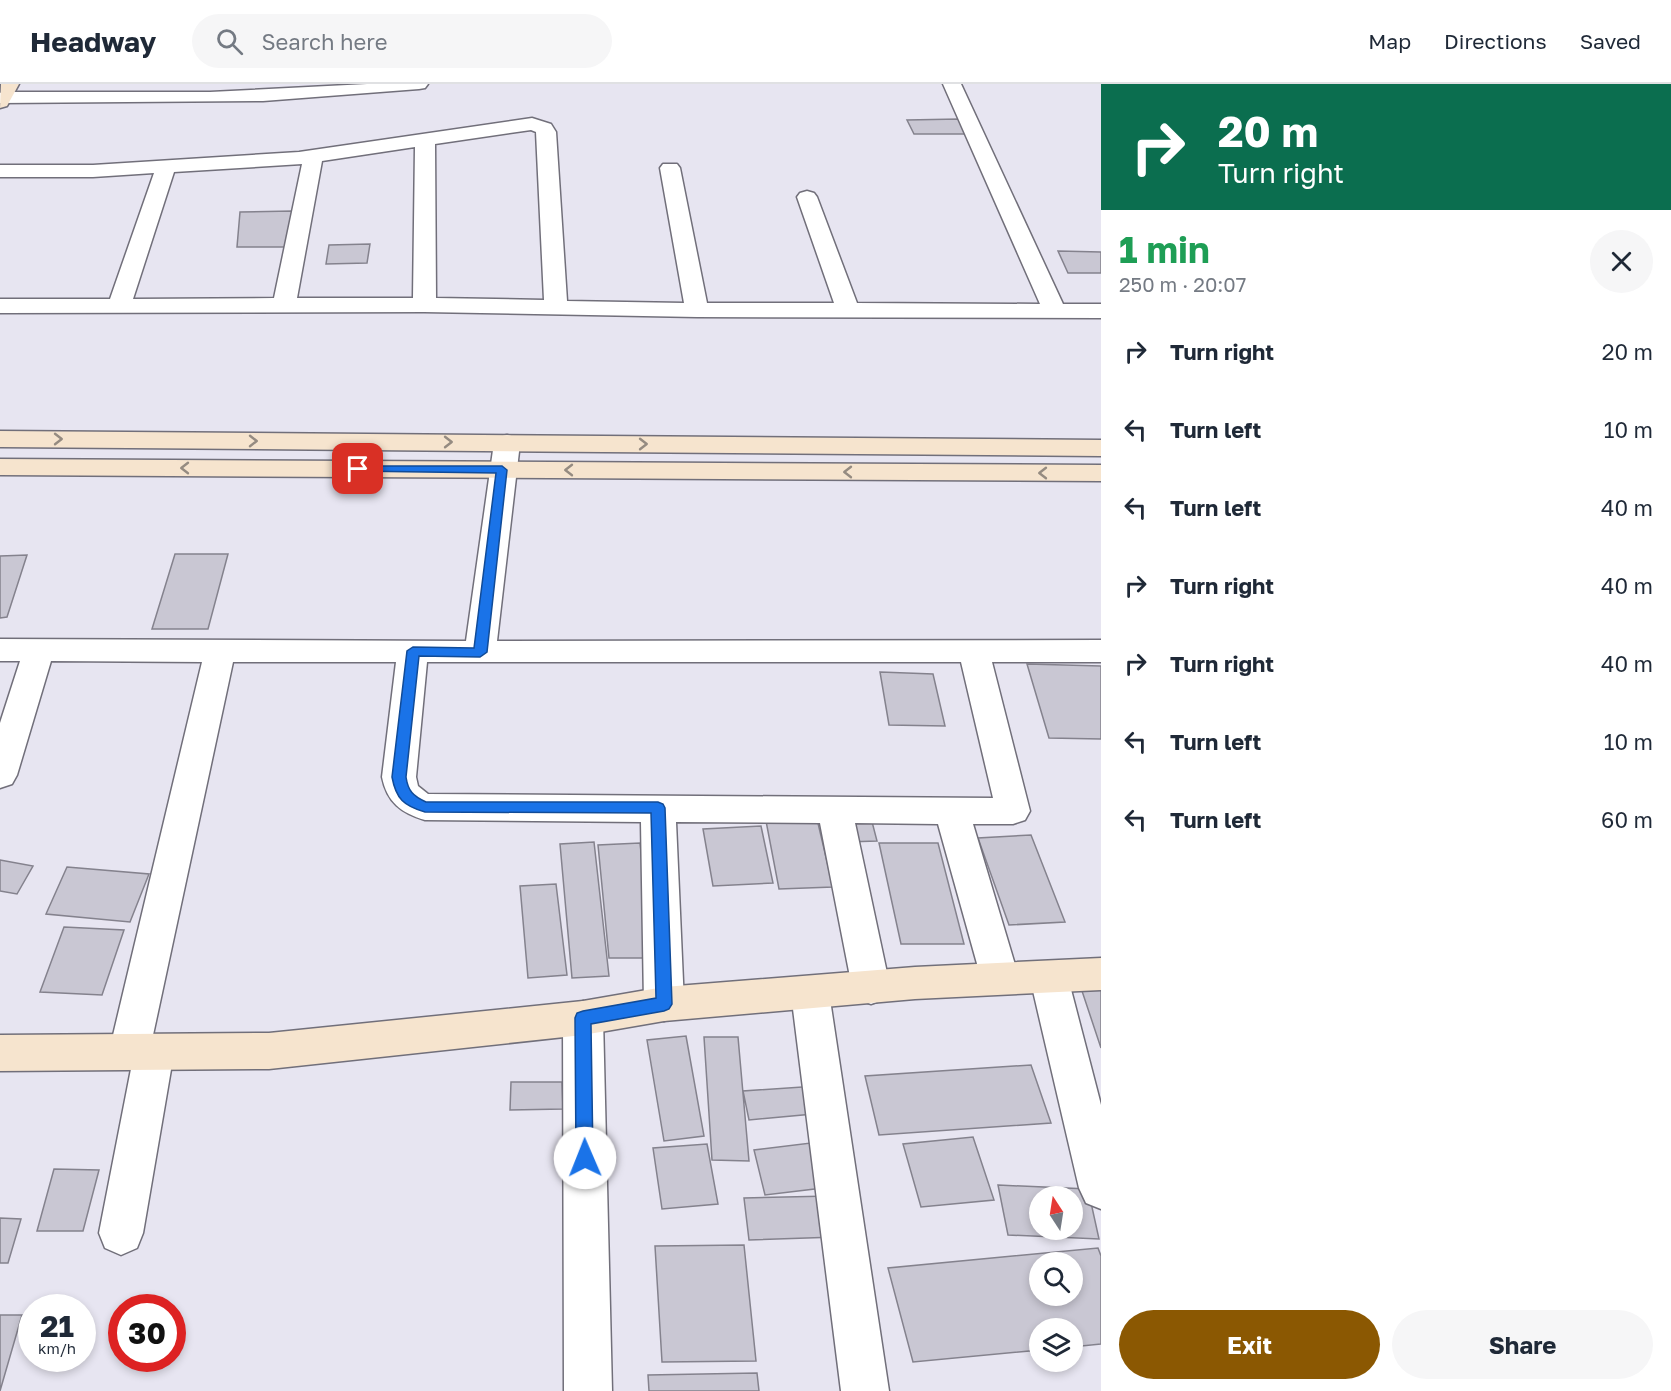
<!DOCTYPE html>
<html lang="en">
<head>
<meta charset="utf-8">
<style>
	body { margin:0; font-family:"Golos Text",sans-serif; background:#f6f6f7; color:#1f2937; height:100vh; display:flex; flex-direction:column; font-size:22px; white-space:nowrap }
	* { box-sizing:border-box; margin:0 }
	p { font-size:20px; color:#747a83 }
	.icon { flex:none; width:33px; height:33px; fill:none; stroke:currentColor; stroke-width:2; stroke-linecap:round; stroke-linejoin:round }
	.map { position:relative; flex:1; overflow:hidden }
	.panel { display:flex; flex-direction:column; background:#fff; width:570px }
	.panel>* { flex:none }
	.top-card { background:#0b6e4f; color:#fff; overflow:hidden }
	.needle { width:39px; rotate:348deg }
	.buttons { position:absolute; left:1029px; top:1102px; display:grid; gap:12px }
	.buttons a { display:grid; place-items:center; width:54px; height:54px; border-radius:50%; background:#fff; box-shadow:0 3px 9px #0003; font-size:30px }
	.speed { position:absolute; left:18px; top:1210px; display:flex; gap:12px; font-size:30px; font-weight:700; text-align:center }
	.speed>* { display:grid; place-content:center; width:78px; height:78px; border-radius:50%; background:#fff; box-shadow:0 3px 9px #0003; line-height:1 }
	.speed small { font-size:15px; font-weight:400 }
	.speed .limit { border:9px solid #d22; background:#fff; color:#111 }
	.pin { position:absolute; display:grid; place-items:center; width:51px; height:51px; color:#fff; margin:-26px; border-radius:12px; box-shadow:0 3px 9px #0006 }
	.me { position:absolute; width:66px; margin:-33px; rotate:359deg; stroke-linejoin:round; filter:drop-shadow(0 0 4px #0008) }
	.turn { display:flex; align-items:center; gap:21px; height:126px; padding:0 18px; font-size:27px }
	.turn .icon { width:78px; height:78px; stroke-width:2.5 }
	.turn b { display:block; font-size:42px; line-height:51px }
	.round { display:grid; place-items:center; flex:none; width:63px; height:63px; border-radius:32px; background:#f6f6f7 }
	.summary { display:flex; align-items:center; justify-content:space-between; height:102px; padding:0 18px }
	h1 { font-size:36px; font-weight:700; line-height:45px; color:#1e9e55 }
	.cta { display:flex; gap:12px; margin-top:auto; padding:12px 18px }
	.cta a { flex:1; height:69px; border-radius:36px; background:#8b5802; color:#fff; font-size:24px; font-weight:700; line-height:69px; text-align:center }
	.cta a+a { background:#f6f6f7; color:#1f2937 }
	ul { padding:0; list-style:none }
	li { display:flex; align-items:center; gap:18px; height:78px; padding:0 18px }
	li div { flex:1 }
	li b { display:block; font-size:22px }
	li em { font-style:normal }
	header { display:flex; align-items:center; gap:36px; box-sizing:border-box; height:84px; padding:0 30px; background:#fff; border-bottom:2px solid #e0e1e3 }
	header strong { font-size:28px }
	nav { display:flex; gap:33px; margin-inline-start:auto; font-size:21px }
	.search { width:420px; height:54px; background:#f6f6f7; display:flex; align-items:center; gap:15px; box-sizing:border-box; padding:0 21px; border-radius:33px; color:#747a83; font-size:22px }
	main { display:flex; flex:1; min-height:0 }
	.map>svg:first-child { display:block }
	.building { fill:#c9c7d3; stroke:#84828d; stroke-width:1.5; fill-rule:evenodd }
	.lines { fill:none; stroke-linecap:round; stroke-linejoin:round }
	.street-casing { stroke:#716f7a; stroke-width:3 }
	.secondary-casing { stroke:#716f7a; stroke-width:3 }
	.street { fill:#fff; fill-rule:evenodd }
	.secondary { fill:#f6e4ce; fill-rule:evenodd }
	.oneway { stroke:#958b81 }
	.route { fill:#1a73e8; stroke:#114b97; stroke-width:1.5 }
</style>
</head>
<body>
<header>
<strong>Headway</strong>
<div class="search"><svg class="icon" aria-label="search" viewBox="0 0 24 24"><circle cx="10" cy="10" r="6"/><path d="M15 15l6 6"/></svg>Search here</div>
<nav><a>Map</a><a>Directions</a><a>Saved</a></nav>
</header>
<main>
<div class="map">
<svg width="1101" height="1307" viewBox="0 0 1101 1307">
	<rect width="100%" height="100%" fill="#e7e5f1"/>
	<path class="building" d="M 959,35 L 967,50 L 914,50 L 907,36 Z
		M 292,127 L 286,163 L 237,163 L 240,128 Z
		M 370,160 L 367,179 L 326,180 L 329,161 Z
		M 1058,167 L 1101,168 L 1101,189 L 1068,189 Z
		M 175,470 L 228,470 L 208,545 L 152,545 Z
		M 27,471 L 7,533 L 0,534 L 0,472 Z
		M 1027,580 L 1101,582 L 1101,655 L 1049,654 Z
		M 880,588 L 933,590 L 945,642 L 889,641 Z
		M 870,730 L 877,757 L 846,758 L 839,731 Z
		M 817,735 L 833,803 L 779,805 L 766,737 Z
		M 761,742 L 773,799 L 713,802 L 703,745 Z
		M 1031,751 L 1065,838 L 1009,841 L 978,754 Z
		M 594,758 L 609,892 L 572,894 L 560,760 Z
		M 640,759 L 653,874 L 609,874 L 598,761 Z
		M 879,759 L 938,759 L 964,860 L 901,860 Z
		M 0,776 L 33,782 L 17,810 L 0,807 Z
		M 67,783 L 149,790 L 130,838 L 46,830 Z
		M 556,800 L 567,891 L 528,894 L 520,802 Z
		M 64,843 L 124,846 L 102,911 L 40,908 Z
		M 1101,903 L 1101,964 L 1081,904 Z
		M 686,952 L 704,1052 L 664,1057 L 647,956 Z
		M 704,953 L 738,953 L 749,1077 L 712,1076 Z
		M 1031,981 L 1051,1039 L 879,1051 L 865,992 Z
		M 511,998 L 562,998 L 563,1025 L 510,1026 Z
		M 817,1002 L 824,1029 L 749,1036 L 743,1007 Z
		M 973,1053 L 994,1116 L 921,1123 L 903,1060 Z
		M 819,1058 L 831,1103 L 765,1111 L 754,1066 Z
		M 707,1060 L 718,1120 L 662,1125 L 653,1064 Z
		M 54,1085 L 99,1086 L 83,1147 L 37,1147 Z
		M 998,1101 L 1088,1105 L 1099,1155 L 1008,1151 ZM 1040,1113 L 1072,1113 L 1072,1146 L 1040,1146 Z
		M 830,1112 L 836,1153 L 749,1156 L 744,1114 Z
		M 0,1134 L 21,1135 L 8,1179 L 0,1179 Z
		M 744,1161 L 756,1277 L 662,1278 L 655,1162 Z
		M 1098,1164 L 1101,1172 L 1101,1260 L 1072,1263 L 1072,1245 L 1040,1245 L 1040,1266 L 913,1278 L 888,1184 ZM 1040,1179 L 1072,1179 L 1072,1212 L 1040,1212 Z
		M 0,1231 L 22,1231 L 0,1307 Z
		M 757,1289 L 759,1307 L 649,1307 L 648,1291 Z"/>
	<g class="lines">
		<g class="street-casing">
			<path id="street" d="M 367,0 L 428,0 L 425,4 L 419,5 L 263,17 L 0,19 L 0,9 L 2,8 L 210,8 Z
				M 943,0 L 961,0 L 1063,220 L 1101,220 L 1101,234 L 697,233 L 424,228 L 0,229 L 0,215 L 110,215 L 154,89 L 93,93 L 0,93 L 0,81 L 93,81 L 299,68 L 532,34 L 551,40 L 556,48 L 567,217 L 684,219 L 660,84 L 663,80 L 677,80 L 680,84 L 707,219 L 834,219 L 797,113 L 800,109 L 807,107 L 814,109 L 817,113 L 857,219 L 1040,220 ZM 531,46 L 536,48 L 544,216 L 436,214 L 435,60 ZM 415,63 L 413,214 L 297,214 L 322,77 ZM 302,80 L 274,214 L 133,215 L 174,88 Z
				M 507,351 L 516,353 L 520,359 L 497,557 L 1101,556 L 1101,578 L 992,578 L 1030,727 L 1025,736 L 1013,740 L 973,740 L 1019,894 L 1014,906 L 1000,910 L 986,906 L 981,894 L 938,740 L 855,739 L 890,903 L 885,915 L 871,920 L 857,915 L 852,903 L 820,739 L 676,738 L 684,920 L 678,932 L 664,937 L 650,932 L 644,920 L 641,738 L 425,736 C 401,729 387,718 382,693 L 396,578 L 233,578 L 153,951 L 168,955 L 174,968 L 143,1149 L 137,1164 L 121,1171 L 105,1164 L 99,1149 L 131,985 L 115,981 L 109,968 L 202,578 L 51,577 L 17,691 L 12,700 L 0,704 L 0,639 L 20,577 L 0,577 L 0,555 L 466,557 L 494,359 L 498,353 ZM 427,578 L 961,578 L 993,714 L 428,710 L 418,702 L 416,693 Z
				M 1049,878 L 1063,882 L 1068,894 L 1101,1021 L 1101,1125 L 1086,1119 L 1079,1104 L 1030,894 L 1035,882 Z
				M 810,892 L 824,897 L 829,909 L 889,1307 L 841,1307 L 791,909 L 796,897 Z
				M 583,917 L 597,922 L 603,934 L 612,1307 L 564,1307 L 563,934 L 569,922 Z"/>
		</g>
		<g class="secondary-casing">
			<path id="secondary" d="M 1,0 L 19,0 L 7,22 L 0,24 Z
				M 0,347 L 1101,356 L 1101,372 L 0,363 Z
				M 0,375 L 1101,381 L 1101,397 L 0,391 Z
				M 1101,874 L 1101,906 L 915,915 L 664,937 L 583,951 L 269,985 L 0,987 L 0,951 L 269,949 L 583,917 L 664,903 L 915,883 Z"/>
		</g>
		<use href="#street" class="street"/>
		<use href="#secondary" class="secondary"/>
	</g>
	<defs><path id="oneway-chevron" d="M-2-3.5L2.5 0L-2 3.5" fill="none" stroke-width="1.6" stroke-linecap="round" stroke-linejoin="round" transform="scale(1.5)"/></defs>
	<g class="oneway">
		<use href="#oneway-chevron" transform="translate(58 355)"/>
		<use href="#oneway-chevron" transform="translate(253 357)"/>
		<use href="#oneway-chevron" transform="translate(448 358)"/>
		<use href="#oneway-chevron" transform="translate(643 360)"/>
		<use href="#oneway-chevron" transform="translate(185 384) rotate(-180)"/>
		<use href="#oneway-chevron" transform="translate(569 386) rotate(-180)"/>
		<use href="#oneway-chevron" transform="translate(848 388) rotate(-180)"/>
		<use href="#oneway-chevron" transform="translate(1043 389) rotate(-180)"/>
	</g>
	<path class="route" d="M 358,382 L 502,382 L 507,386 L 487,568 L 480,573 L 419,572 L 406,693 C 408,707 413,712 426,718 L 658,718 L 663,720 L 665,724 L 672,920 L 669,925 L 664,927 L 591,940 L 593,1074 L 591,1080 L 585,1082 L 578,1080 L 576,1074 L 575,934 L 577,929 L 583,927 L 656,914 L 651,729 L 425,728 C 404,722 396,715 392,693 L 407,567 L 413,563 L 474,564 L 496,389 L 354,387 L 354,383 Z"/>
</svg>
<div class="buttons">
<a><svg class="needle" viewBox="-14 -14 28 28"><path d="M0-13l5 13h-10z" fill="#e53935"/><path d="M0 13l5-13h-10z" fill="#747a83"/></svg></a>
<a><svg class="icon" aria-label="search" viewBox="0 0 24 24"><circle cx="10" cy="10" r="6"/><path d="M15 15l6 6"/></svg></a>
<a><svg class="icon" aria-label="layers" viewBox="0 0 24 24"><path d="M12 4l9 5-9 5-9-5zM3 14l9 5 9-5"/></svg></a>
</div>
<div class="speed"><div>21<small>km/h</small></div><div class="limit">30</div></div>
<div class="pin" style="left:358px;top:385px;background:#d93025"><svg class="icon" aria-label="arrive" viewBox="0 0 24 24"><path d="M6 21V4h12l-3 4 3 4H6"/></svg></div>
<svg class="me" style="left:585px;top:1074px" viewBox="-20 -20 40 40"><circle r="19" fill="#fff"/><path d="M0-13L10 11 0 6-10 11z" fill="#1a73e8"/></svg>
</div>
<section class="panel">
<div class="top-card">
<div class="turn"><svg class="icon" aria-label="right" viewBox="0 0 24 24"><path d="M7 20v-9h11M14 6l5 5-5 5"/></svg><div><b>20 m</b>Turn right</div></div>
</div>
<div class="summary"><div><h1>1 min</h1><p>250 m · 20:07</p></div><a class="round"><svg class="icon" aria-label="close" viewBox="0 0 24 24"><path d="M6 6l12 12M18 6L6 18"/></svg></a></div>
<ul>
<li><svg class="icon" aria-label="right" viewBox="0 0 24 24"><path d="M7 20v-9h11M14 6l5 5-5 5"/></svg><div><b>Turn right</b></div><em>20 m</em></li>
<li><svg class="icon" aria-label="left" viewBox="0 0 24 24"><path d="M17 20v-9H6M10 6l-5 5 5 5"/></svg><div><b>Turn left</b></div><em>10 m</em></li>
<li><svg class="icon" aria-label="left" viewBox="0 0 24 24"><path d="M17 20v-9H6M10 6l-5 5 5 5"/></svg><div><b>Turn left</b></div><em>40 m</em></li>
<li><svg class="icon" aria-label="right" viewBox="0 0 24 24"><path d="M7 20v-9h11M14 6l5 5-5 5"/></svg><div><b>Turn right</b></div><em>40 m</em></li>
<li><svg class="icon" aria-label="right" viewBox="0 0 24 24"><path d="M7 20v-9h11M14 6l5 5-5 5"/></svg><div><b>Turn right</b></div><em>40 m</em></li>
<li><svg class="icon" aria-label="left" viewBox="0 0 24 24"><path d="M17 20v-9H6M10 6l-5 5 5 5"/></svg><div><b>Turn left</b></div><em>10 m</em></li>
<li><svg class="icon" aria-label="left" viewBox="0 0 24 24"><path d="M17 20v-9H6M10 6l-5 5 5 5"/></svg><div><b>Turn left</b></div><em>60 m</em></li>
</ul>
<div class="cta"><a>Exit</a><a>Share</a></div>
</section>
</main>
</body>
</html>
